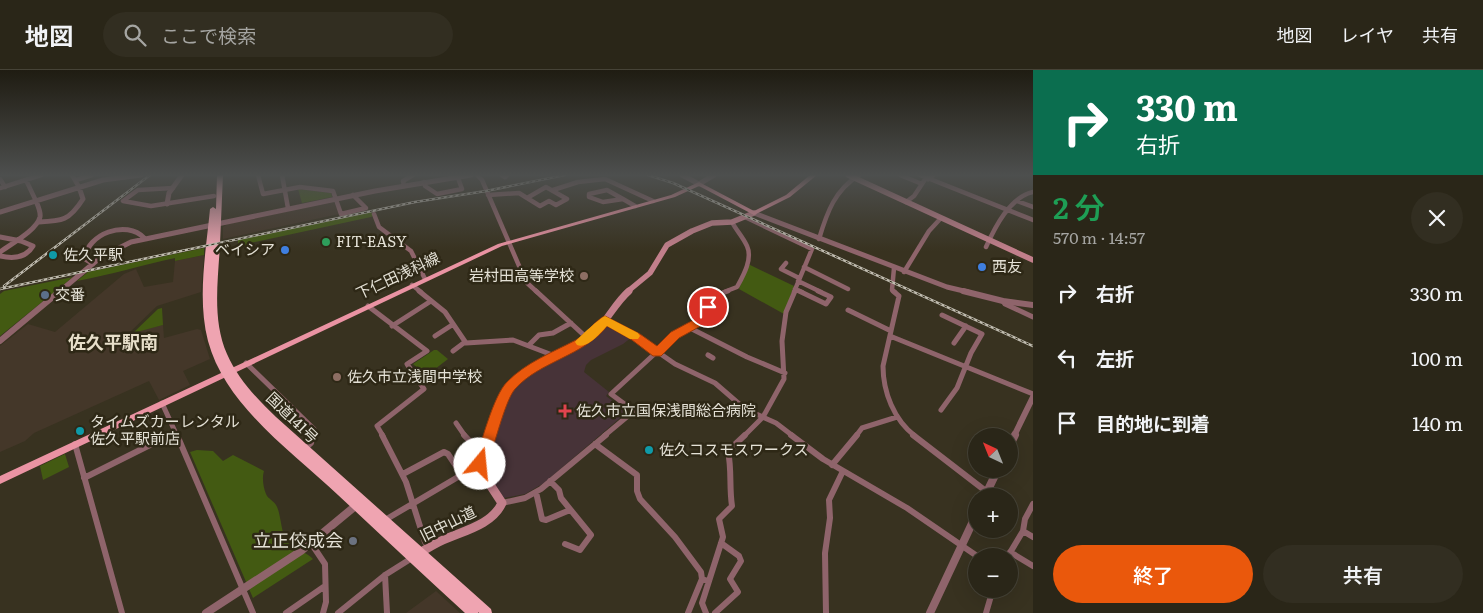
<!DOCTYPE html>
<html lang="ja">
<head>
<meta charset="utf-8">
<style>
	body { margin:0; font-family:Literata,"Noto Sans JP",serif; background:#322e21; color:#f1f3f6; height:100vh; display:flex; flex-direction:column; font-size:19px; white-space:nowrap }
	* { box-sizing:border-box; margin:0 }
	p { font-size:16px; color:#a5a5a2 }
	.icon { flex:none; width:28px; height:28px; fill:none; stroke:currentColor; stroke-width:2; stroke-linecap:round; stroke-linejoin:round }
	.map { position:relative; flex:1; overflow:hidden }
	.drawer { display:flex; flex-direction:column; background:#2a2618; width:450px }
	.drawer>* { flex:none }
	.top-card { background:#0b6e4f; color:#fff; overflow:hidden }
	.needle { width:32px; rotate:317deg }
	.buttons { position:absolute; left:968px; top:358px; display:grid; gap:10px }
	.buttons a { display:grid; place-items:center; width:50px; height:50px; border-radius:50%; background:#2a2618; box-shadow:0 5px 20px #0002,0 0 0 1px #464337; font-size:25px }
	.pin { position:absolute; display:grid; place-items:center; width:42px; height:42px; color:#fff; margin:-21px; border:2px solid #fff; border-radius:50%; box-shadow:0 1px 5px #0007 }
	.me { position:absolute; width:55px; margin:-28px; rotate:17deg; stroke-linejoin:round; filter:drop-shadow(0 0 4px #0008) }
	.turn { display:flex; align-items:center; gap:18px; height:105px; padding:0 20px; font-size:22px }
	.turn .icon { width:65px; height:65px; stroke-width:2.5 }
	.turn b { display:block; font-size:35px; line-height:42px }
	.round { display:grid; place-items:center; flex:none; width:52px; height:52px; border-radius:26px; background:#322e21 }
	.headline { display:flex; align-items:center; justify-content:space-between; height:85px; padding:0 20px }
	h1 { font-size:30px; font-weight:600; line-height:38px; color:#1e9e55 }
	.button { display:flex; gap:10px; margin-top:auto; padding:10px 20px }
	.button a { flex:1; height:58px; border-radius:30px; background:#ea580c; color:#fff; font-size:20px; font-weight:600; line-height:58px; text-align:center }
	.button a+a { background:#322e21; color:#f1f3f6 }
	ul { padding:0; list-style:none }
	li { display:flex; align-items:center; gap:15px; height:65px; padding:0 20px }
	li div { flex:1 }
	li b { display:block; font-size:19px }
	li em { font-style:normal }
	header { display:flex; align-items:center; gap:30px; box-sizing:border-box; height:70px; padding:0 25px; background:#2a2618; border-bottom:1px solid #464337 }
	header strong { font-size:24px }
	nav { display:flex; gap:28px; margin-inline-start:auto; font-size:18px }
	.search { width:350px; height:45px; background:#322e21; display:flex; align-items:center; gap:12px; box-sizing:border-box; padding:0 18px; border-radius:28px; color:#a5a5a2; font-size:19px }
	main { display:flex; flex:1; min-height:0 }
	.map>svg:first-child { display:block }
	.commercial { fill:#443729 }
	.medical { fill:#473338 }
	.green { fill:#435a12 }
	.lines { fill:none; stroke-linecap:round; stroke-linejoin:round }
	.minor-far2 { stroke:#8f646b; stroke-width:4.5 }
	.minor-far1 { stroke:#8f646b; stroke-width:5 }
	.minor { stroke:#8f646b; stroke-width:6 }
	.tertiary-far2 { stroke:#8f646b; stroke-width:5 }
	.tertiary-far1 { stroke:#8f646b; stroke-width:6 }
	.tertiary { stroke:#8f646b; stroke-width:8 }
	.secondary-far2 { stroke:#c27f8b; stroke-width:5.5 }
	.secondary-far1 { stroke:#c27f8b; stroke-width:7 }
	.secondary { stroke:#c27f8b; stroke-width:9 }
	.primary { fill:#ea93a3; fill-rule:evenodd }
	.trunk { fill:#efa4b1; fill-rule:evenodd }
	.rail-casing { stroke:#c0bcb0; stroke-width:2.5 }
	.rail { stroke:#2e2816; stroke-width:1; stroke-dasharray:3; stroke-linecap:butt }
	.route { fill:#ea580c; stroke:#983908 }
	.slow { fill:#f59e0b }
	.leisure-dot { fill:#2e9e5b; stroke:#2e2816; stroke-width:2 }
	.shop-dot { fill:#3f7fe0; stroke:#2e2816; stroke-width:2 }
	.culture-dot { fill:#0f9aa8; stroke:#2e2816; stroke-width:2 }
	.education-dot { fill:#8d6e63; stroke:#2e2816; stroke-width:2 }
	.service-dot { fill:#5c6f8a; stroke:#2e2816; stroke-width:2 }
	.health-dot { fill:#e0444e; stroke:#2e2816; stroke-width:2 }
	.worship-dot { fill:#6b7280; stroke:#2e2816; stroke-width:2 }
	.labels { text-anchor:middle; stroke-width:5; stroke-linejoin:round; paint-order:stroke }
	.poi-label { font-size:15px; fill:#e4e1d6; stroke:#2e2816; text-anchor:start }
	.street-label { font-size:15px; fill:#e4e1d6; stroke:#2e2816 }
	.quarter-label { font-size:18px; font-weight:bold; fill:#e7dfca; stroke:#2e2816 }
	.near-poi-label { font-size:18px; fill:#e4e1d6; stroke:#2e2816; text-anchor:end }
</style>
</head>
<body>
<header>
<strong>地図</strong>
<div class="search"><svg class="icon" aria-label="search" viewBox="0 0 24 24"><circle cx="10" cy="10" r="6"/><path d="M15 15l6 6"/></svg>ここで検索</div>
<nav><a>地図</a><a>レイヤ</a><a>共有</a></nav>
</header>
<main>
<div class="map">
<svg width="1033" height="543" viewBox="0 0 1033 543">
	<rect width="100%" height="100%" fill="#383220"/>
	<path class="commercial" d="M 334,132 L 339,144 L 223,169 L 223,157 L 228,154 Z
		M 204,185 L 201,222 L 157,236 L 129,263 L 163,255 L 164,268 L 197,259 L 201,260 L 210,289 L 183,301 L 190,315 L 159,330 L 149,311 L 34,363 L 25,371 L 0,382 L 0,276 L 28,254 L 55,262 L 124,204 L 136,199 L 144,217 L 173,212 L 175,191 Z
		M 436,521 L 460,543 L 406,543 Z"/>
	<path class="medical" d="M 606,253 L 632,267 L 623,274 L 591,290 L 586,295 L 584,302 L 609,322 L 606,326 L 627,342 L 544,413 L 525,424 L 504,428 L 486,402 L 485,395 L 510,321 L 534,300 Z"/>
	<path class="green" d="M 298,119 L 331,123 L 332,127 L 302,133 Z
		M 371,142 L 373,146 L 371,147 L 250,173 L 250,175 L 238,177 L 238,170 Z
		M 204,178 L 204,185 L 175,191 L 175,188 C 142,195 110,205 77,211 L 88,202 Z
		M 748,194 L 794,216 L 784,244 L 739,219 Z
		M 73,207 L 0,266 L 0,224 L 4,221 Z
		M 162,238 L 163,255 L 133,263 L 158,239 Z
		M 434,280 L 437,280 L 448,289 L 426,306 L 413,294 Z
		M 197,380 L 213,381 L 223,391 L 233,385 L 264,401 C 262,407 263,417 266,424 C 268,429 273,430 276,435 C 282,445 280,466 290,475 C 297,480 306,482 313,489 L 253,528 L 190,382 Z
		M 65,384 L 69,397 L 43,410 L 40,396 Z"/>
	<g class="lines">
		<path class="minor-far2" d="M 72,105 L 79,117
			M 258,105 L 263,124 L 300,117 L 333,121 L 341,144 L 366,138 L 353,125
			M 282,105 L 288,138
			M 477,105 L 482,110 L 526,212 L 537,222
			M 900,105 L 922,114
			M 920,105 L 1033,150
			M 0,109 L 5,117
			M 26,110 L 36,131
			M 76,110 L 92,105
			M 424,112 L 425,116 L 437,124 L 462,119 L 458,108
			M 404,116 L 403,111 L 413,105
			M 546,117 L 567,129 L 556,135 L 549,131 L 540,136 L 527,128 Z
			M 0,118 L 41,105
			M 173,118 L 138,120 L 123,131 L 151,136 L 214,126
			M 553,120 L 578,112 L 605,109 L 653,131
			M 607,120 L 623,129 L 603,132 L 589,127 L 589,124 Z
			M 488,125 L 519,123 L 527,128
			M 623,129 L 635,136
			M 1017,131 L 1033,137
			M 906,132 L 914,126 L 926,108
			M 374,144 L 379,157 L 411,181 L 425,209
			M 747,148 L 812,179 L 794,222
			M 819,169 C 827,142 835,120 859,105
			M 986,177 C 995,157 1010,127 1033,122
			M 786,193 L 781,199 L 799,208
			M 804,197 L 848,219
			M 894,198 L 892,220 L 895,222
			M 904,202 L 929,161 L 941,148
			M 798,211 L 821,222
			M 412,215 L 421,222
			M 795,219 L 802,222
			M 724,222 L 737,217 C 743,206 753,189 747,176 C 743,167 736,160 732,152"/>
		<path class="minor-far1" d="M 419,221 L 445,242 L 466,273 L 513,270 L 555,286
			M 536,221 L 587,268
			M 799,221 L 826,234 L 831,227 L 818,221
			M 893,221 L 899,226 L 883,296 C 883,322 894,350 915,366
			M 1003,231 L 1005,234 L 1033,247
			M 368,236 L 427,281 L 407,294 L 424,319 L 377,356 L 383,366
			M 848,240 L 891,261
			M 605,250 L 635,266 L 675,294 L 715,313 L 745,339 L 776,353 L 793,366
			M 392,256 L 431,231
			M 688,257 L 747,287 L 785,303
			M 435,266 L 452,255
			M 890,266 L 1033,324
			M 954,273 L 966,256
			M 529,275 L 539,265 L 553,263 L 571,253
			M 453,281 L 465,272
			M 708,285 L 713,288
			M 246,293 L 314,359 L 313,366
			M 162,333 L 177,366
			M 941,340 L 957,318 L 971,283 L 982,264 L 942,245
			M 456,353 L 465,366
			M 167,366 L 175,362
			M 604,366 L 634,341 L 611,324 L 675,265 L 704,249 L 711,233 L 720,224 L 728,221
			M 744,366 L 763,347 L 784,309 L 782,271 L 786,242 L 795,221
			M 856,366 L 862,358 L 897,347"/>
		<path class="minor" d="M 177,365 L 253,543
			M 382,365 L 406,412 L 425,472
			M 464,365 L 483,385
			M 791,365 L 823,389 L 907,438 L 977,486
			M 913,365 L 987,422
			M 75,374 L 122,543
			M 595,374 L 637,405 L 637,421 L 640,429 L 675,467 L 701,502 L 702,509 L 708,511
			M 304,379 L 311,373 L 313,365
			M 832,395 L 857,365
			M 403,404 L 444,382 L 448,384 L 462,405
			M 84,408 L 170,365
			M 550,411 L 559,420 L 561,428 L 591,465 L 580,480 L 565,474
			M 536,422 L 542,449 L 546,450 L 570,440
			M 502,433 L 525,428 L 541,419 L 606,365
			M 385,450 L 480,394
			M 1023,461 L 1033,467
			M 311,473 L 325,494 L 326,532 L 323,543
			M 1010,482 L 1033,496
			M 1008,486 L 1023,461 L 1025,449 L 1033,434
			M 385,505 L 387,543
			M 286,543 L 325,516
			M 338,543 L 385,505 L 412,488
			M 688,543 L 702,509
			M 706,543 L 702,533 L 723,467 L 719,449 L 732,436 C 729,416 732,401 728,381 L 745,365
			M 715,543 L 738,522 L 730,509 L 741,491 L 739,486 L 721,473
			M 826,543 L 825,483 L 830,448 L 829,430 L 843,401
			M 986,543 L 993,519"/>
		<path class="tertiary-far2" d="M 502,105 L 505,107 L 507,105
			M 682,105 L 699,114 L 714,105
			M 928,109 L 933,105
			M 167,134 L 169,123 L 182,105
			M 0,142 L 103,110 L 141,105
			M 754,143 L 947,217 L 968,222
			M 38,152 C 62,151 69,151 83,129 L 79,117
			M 0,167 L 21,171 L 33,176 C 26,188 13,189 0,186
			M 0,182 C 11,174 37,160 40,147 C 41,142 38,136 36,131
			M 93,194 L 85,189 C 86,164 127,149 144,168
			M 59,222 L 101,187 L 131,172 L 375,121 L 471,105"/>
		<path class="tertiary-far1" d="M 963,221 L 1003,231 L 1033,235
			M 0,271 L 60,221
			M 1014,366 L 1033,327"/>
		<path class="tertiary" d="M 1009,377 L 1015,365
			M 985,426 L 998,399
			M 206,543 L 301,481 L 359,433
			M 930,543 L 976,445"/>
		<path class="secondary-far2" d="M 848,105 L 1033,190
			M 627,222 L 650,203 L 667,175 L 692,161 L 712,153 L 732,152 L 754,143"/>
		<path class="secondary-far1" d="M 490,366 C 495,350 499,329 510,316 C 532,290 570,284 595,262 C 608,250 615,233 629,221"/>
		<path class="secondary" d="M 418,484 C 426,479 434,474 443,470 C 463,461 492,455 502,433 L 483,404 L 480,394 L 490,365"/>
		<path class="primary" d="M 810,105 L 817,105 L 790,127 L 754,145 L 699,116 L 675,127 L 502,176 L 0,414 L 0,406 L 498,174 L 671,125 L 699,112 L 754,141 L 786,125 Z"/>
		<path class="trunk" d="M 217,105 L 223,105 C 222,128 221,151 220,174 C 218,211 212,250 227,284 C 238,309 257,329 276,347 L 491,539 L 492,543 L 479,543 L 478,542 L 478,543 L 465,543 C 422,504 380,464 338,425 C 291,381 225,335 208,271 C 197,228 206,182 210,139 L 213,137 L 216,139 Z"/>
		<g class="rail-casing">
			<path id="rail" d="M 648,105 L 673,113 L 1033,276
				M 4,216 L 150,105
				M 0,219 L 415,132 L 486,121 L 565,105"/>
		</g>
		<use href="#rail" class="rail"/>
	</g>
	<linearGradient id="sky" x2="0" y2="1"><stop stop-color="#1f1c12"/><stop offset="0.58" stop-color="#4d4f4e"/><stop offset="1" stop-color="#4d4f4e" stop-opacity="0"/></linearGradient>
	<rect width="1033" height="181" fill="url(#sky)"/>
	<path class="route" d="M 708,233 L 714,237 L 708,252 L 679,268 L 661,286 L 653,286 L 632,270 L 607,256 C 584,286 540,291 515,319 C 504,332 494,380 485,399 L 480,401 L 476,399 L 474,394 C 481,375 493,326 507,312 C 525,293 553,282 576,270 C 585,265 598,248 605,246 L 640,264 L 657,276 L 671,262 L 699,247 L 704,235 Z"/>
	<path class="slow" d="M 605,246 L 638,263 L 640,266 L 638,269 L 630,269 L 607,256 C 600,263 588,279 577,275 L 575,272 C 578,268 601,247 605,246 Z"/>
	<circle class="leisure-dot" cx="326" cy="172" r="5"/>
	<g class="shop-dot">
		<circle cx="285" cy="180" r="5"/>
		<circle cx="982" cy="197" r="5"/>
	</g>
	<g class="culture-dot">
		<circle cx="53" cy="185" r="5"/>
		<circle cx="80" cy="361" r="5"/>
		<circle cx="649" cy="380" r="5"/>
	</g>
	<g class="education-dot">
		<circle cx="584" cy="206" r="5"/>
		<circle cx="337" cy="307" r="5"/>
	</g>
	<circle class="service-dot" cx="45" cy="225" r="5"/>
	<path class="health-dot" d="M562.5 333.5h5v5h5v5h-5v5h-5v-5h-5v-5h5z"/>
	<circle class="worship-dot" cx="353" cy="471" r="5"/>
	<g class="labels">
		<g class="poi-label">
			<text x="336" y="177">FIT-EASY</text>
			<text x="275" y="185" text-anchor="end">ベイシア</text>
			<text x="63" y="190">佐久平駅</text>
			<text x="992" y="202">西友</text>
			<text x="574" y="211" text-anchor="end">岩村田高等学校</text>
			<text x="55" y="230">交番</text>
			<text x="347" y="312">佐久市立浅間中学校</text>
			<text x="576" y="346">佐久市立国保浅間総合病院</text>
			<text x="90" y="357">タイムズカーレンタル<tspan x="90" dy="17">佐久平駅前店</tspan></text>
			<text x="659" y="385">佐久コスモスワークス</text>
		</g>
		<g class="street-label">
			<text transform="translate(398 206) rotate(-25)" y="5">下仁田浅科線</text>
			<text transform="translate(292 348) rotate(44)" y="5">国道141号</text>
			<text transform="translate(448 454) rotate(-26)" y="5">旧中山道</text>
		</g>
		<g class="quarter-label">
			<text x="113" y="279">佐久平駅南</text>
		</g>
		<g class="near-poi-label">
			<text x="343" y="477">立正佼成会</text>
		</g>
	</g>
</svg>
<div class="buttons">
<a><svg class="needle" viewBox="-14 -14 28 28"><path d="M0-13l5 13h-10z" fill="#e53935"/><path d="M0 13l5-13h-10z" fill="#a5a5a2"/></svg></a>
<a>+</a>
<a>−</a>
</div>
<div class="pin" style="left:708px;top:237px;background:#d93025"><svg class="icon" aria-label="arrive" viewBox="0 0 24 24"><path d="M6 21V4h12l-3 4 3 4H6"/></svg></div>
<svg class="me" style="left:480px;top:394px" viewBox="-20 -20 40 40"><circle r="19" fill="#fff"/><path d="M0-13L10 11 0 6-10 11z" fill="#ea580c"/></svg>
</div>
<section class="drawer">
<div class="top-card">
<div class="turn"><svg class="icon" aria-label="right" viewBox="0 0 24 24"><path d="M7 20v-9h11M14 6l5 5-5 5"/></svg><div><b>330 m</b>右折</div></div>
</div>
<div class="headline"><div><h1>2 分</h1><p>570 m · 14:57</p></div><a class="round"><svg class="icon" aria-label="close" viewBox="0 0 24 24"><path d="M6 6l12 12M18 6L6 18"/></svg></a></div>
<ul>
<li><svg class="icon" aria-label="right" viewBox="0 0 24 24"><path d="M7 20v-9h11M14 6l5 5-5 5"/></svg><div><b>右折</b></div><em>330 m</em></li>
<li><svg class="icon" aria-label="left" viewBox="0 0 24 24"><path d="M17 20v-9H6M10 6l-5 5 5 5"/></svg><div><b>左折</b></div><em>100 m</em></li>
<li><svg class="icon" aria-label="arrive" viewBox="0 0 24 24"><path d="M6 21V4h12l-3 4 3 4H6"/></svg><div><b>目的地に到着</b></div><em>140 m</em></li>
</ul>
<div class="button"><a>終了</a><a>共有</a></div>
</section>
</main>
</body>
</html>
